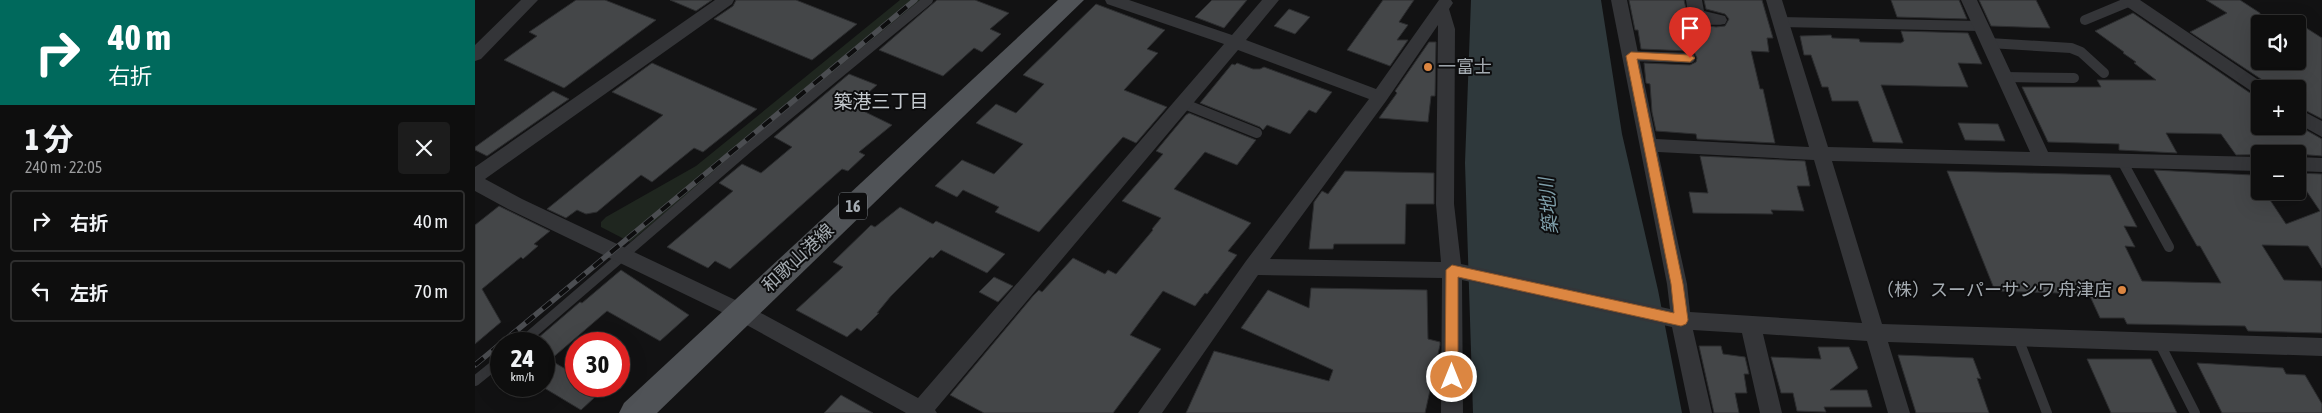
<!DOCTYPE html>
<html lang="ja">
<head>
<meta charset="utf-8">
<style>
	body { margin:0; font-family:"Asap Condensed","Noto Sans JP",sans-serif; background:#1c1c1c; color:#f1f3f6; height:100vh; display:flex; flex-direction:column; font-size:19px; white-space:nowrap }
	* { box-sizing:border-box; margin:0 }
	p { font-size:16px; color:#9b9c9e }
	.icon { flex:none; width:28px; height:28px; fill:none; stroke:currentColor; stroke-width:2; stroke-linecap:round; stroke-linejoin:round }
	.map { position:relative; flex:1; overflow:hidden }
	.side { display:flex; flex-direction:column; background:#0e0e0e; width:475px }
	.side>* { flex:none }
	.guide { background:#00695c; color:#fff; overflow:hidden }
	.controls { position:absolute; left:1776px; top:15px; display:grid; gap:10px }
	.controls a { display:grid; place-items:center; width:55px; height:55px; border-radius:5px; background:#0e0e0e; box-shadow:0 5px 20px #0002,0 0 0 1px #2e2e2e; font-size:25px }
	.speed { position:absolute; left:15px; top:332px; display:flex; gap:10px; font-size:25px; font-weight:700; text-align:center }
	.speed>* { display:grid; place-content:center; width:65px; height:65px; border-radius:50%; background:#0e0e0e; box-shadow:0 5px 20px #0002,0 0 0 1px #2e2e2e; line-height:1 }
	.speed small { font-size:12px; font-weight:400 }
	.speed .limit { border:8px solid #d22; background:#fff; color:#111 }
	.pin { position:absolute; display:grid; place-items:center; width:42px; height:42px; color:#fff; margin:-51px -21px; border-radius:50% 50% 50% 0; rotate:-45deg; box-shadow:0 0 5px #0007 }
	.pin .icon { rotate:45deg }
	.me { position:absolute; width:55px; margin:-28px; rotate:0deg; stroke-linejoin:round; filter:drop-shadow(0 0 4px #0008) }
	.turn { display:flex; align-items:center; gap:18px; height:105px; padding:0 25px; font-size:22px }
	.turn .icon { width:65px; height:65px; stroke-width:2.5 }
	.turn b { display:block; font-size:35px; line-height:42px }
	.round { display:grid; place-items:center; flex:none; width:52px; height:52px; border-radius:5px; background:#1c1c1c }
	.overview { display:flex; align-items:center; justify-content:space-between; height:85px; padding:0 25px }
	h1 { font-size:30px; font-weight:800; line-height:38px }
	ul { padding:0; list-style:none }
	li { display:flex; align-items:center; gap:15px; height:62px; margin:0 10px 8px; padding:0 15px; border:2px solid #2e2e2e; border-radius:5px }
	li div { flex:1 }
	li b { display:block; font-size:19px }
	li em { font-style:normal }
	main { display:flex; flex:1; min-height:0 }
	.map>svg:first-child { display:block }
	.green { fill:#1f261f }
	.water { fill:#2f393c }
	.building { fill:#444648; stroke:#2c2d2f }
	.lines { fill:none; stroke-linecap:round; stroke-linejoin:round }
	.service { stroke:#343538; stroke-width:10 }
	.minor { fill:#343538; fill-rule:evenodd }
	.primary { fill:#505357; fill-rule:evenodd }
	.rail-casing { stroke:#4b4d51; stroke-width:5.5 }
	.rail { stroke:#0d0d0e; stroke-width:4; stroke-dasharray:11; stroke-linecap:butt }
	.route { fill:#dc8641; stroke:#8f572a }
	.poi-dot { fill:#dc8641; stroke:#0d0d0e; stroke-width:2 }
	.labels { text-anchor:middle; stroke-width:4; stroke-linejoin:round; paint-order:stroke }
	.shield { fill:#0d0d0e; stroke:#777c81; stroke-width:1 }
	.shield-label { font-size:16px; font-weight:bold; fill:#a5acb2 }
	.poi-label { font-size:18px; fill:#a5acb2; stroke:#0d0d0e; text-anchor:start }
	.street-label { font-size:18px; fill:#a5acb2; stroke:#0d0d0e }
	.neighbourhood-label { font-size:19px; fill:#c5cacf; stroke:#0d0d0e }
	.water-label { font-size:19px; font-style:italic; fill:#7f9faa; stroke:#0d0d0e }
</style>
</head>
<body>
<main>
<section class="side">
<div class="guide">
<div class="turn"><svg class="icon" aria-label="right" viewBox="0 0 24 24"><path d="M7 20v-9h11M14 6l5 5-5 5"/></svg><div><b>40 m</b>右折</div></div>
</div>
<div class="overview"><div><h1>1 分</h1><p>240 m · 22:05</p></div><a class="round"><svg class="icon" aria-label="close" viewBox="0 0 24 24"><path d="M6 6l12 12M18 6L6 18"/></svg></a></div>
<ul>
<li><svg class="icon" aria-label="right" viewBox="0 0 24 24"><path d="M7 20v-9h11M14 6l5 5-5 5"/></svg><div><b>右折</b></div><em>40 m</em></li>
<li><svg class="icon" aria-label="left" viewBox="0 0 24 24"><path d="M17 20v-9H6M10 6l-5 5 5 5"/></svg><div><b>左折</b></div><em>70 m</em></li>
</ul>
</section>
<div class="map">
<svg width="1847" height="413" viewBox="0 0 1847 413">
	<rect width="100%" height="100%" fill="#121213"/>
	<path class="green" d="M 425,0 L 448,0 L 155,242 L 126,227 L 126,222 L 131,217 L 221,166 Z"/>
	<path class="water" d="M 996,0 L 1126,0 L 1147,134 L 1183,290 L 1207,413 L 998,413 L 990,163 Z"/>
	<path class="building" d="M 101,0 L 130,0 L 181,20 L 89,88 L 29,60 L 62,36 L 54,32 Z
		M 195,0 L 237,0 L 221,11 Z
		M 261,0 L 321,0 L 382,24 L 337,60 L 239,19 L 258,6 Z
		M 462,0 L 500,0 L 534,13 L 515,29 L 526,34 L 507,52 L 499,48 L 468,76 L 404,50 Z
		M 737,0 L 772,0 L 749,28 L 720,17 Z
		M 908,0 L 939,0 L 924,22 L 933,25 L 922,40 L 933,40 L 915,66 L 872,50 Z
		M 1154,0 L 1209,0 L 1212,13 L 1216,20 L 1226,25 L 1241,27 L 1250,26 L 1254,19 L 1250,14 L 1231,9 L 1229,0 L 1287,0 L 1298,38 L 1292,38 L 1294,52 L 1276,51 L 1285,89 L 1288,89 L 1300,143 L 1222,139 L 1221,134 L 1181,131 L 1177,112 L 1175,84 L 1171,83 L 1169,63 L 1215,65 L 1221,62 L 1222,58 L 1219,52 L 1215,51 L 1166,49 L 1163,30 L 1160,30 Z
		M 1416,0 L 1484,0 L 1492,19 L 1422,17 Z
		M 1504,0 L 1561,0 L 1575,28 L 1516,26 Z
		M 1731,0 L 1765,0 L 1785,13 L 1785,61 L 1822,61 L 1822,22 L 1847,38 L 1847,119 L 1822,106 L 1822,89 L 1795,89 L 1792,83 L 1715,32 L 1752,13 Z
		M 621,4 L 690,30 L 672,49 L 683,53 L 649,90 L 692,107 L 661,143 L 648,137 L 564,232 L 520,212 L 524,207 L 488,190 L 482,197 L 460,186 L 487,160 L 519,174 L 548,144 L 501,123 L 521,104 L 541,113 L 569,84 L 548,75 Z
		M 814,9 L 835,17 L 820,34 L 799,26 Z
		M 1658,13 L 1778,95 L 1785,97 L 1785,126 L 1822,125 L 1847,139 L 1847,156 L 1822,154 L 1761,155 L 1746,134 L 1691,133 L 1702,153 L 1644,150 L 1644,144 L 1573,142 L 1547,87 L 1626,87 L 1622,80 L 1681,80 L 1659,63 L 1661,62 L 1648,53 L 1649,52 L 1620,31 Z
		M 1426,31 L 1493,33 L 1507,64 L 1483,63 L 1493,87 L 1406,85 L 1428,143 L 1398,142 L 1383,101 L 1357,101 L 1353,87 L 1347,87 L 1336,55 L 1329,55 L 1325,36 L 1356,35 L 1357,38 L 1384,39 L 1385,42 L 1426,43 L 1429,41 Z
		M 954,42 L 961,42 L 960,96 L 956,96 L 953,122 L 904,118 L 922,93 L 920,91 Z
		M 177,63 L 282,109 L 228,152 L 219,148 L 177,182 L 166,175 L 122,212 L 111,214 L 102,210 L 91,218 L 72,209 L 188,115 L 137,92 Z
		M 762,63 L 778,69 L 785,69 L 789,67 L 857,92 L 841,113 L 834,110 L 815,134 L 792,125 L 788,130 L 785,127 L 725,103 L 757,64 L 760,65 Z
		M 374,74 L 402,85 L 378,106 L 417,125 L 384,152 L 390,155 L 373,171 L 367,169 L 255,269 L 240,261 L 233,268 L 192,247 L 258,191 L 244,183 L 267,164 L 286,173 L 317,147 L 299,137 Z
		M 78,91 L 94,99 L 12,156 L 0,150 L 0,147 Z
		M 714,113 L 781,140 L 762,165 L 730,152 L 699,189 L 776,223 L 753,251 L 762,255 L 732,294 L 730,293 L 720,306 L 688,291 L 655,335 L 686,349 L 638,413 L 509,413 L 475,395 L 558,296 L 564,290 L 567,292 L 598,258 L 630,274 L 633,270 L 641,274 L 678,230 L 677,229 L 686,218 L 647,201 L 688,154 L 681,151 L 711,115 Z
		M 1483,123 L 1523,124 L 1530,141 L 1490,140 Z
		M 1225,156 L 1330,161 L 1335,186 L 1322,186 L 1329,211 L 1296,210 L 1298,214 L 1218,213 L 1214,192 L 1233,193 Z
		M 1679,170 L 1777,175 L 1775,173 L 1785,173 L 1785,191 L 1789,191 L 1811,224 L 1845,211 L 1822,177 L 1822,173 L 1847,174 L 1847,268 L 1833,246 L 1787,245 L 1809,280 L 1847,281 L 1847,333 L 1773,331 L 1770,326 L 1652,324 L 1649,318 L 1625,318 L 1614,294 L 1520,291 L 1472,171 L 1635,175 L 1662,227 L 1649,226 L 1660,247 L 1650,246 L 1667,281 L 1746,283 L 1725,246 L 1722,246 Z
		M 870,171 L 959,173 L 959,204 L 931,204 L 930,244 L 859,244 L 858,249 L 834,249 L 839,202 L 847,191 L 853,194 Z
		M 24,206 L 75,231 L 59,244 L 63,246 L 48,259 L 46,257 L 7,289 L 26,322 L 0,344 L 0,225 Z
		M 425,207 L 458,224 L 461,221 L 530,254 L 512,273 L 466,250 L 458,258 L 455,257 L 416,296 L 402,313 L 404,313 L 386,331 L 382,328 L 372,337 L 321,310 L 368,267 L 358,262 L 396,225 L 400,227 Z
		M 146,270 L 214,315 L 185,341 L 132,311 L 75,360 L 101,375 L 101,386 L 132,386 L 106,410 L 66,386 L 69,386 L 69,344 L 56,344 L 105,302 L 107,303 Z
		M 519,277 L 538,286 L 523,302 L 504,292 Z
		M 836,288 L 952,290 L 953,339 L 965,342 L 965,345 L 950,413 L 711,413 L 739,351 L 854,381 L 858,370 L 766,328 L 793,290 L 834,308 Z
		M 1224,346 L 1246,346 L 1248,354 L 1270,357 L 1274,374 L 1269,374 L 1272,393 L 1260,393 L 1264,413 L 1239,413 Z
		M 1343,347 L 1374,347 L 1383,368 L 1355,390 L 1392,390 L 1397,407 L 1349,407 L 1351,412 L 1322,411 L 1318,393 L 1306,393 L 1296,357 L 1346,359 Z
		M 1423,355 L 1498,358 L 1506,379 L 1502,378 L 1514,413 L 1441,413 Z
		M 1612,359 L 1676,359 L 1702,413 L 1636,413 Z
		M 1722,363 L 1808,368 L 1811,374 L 1830,375 L 1847,404 L 1847,413 L 1747,413 Z
		M 366,395 L 398,413 L 349,413 Z"/>
	<g class="lines">
		<path class="service" d="M 1610,20 L 1656,1
			M 1305,22 L 1506,26
			M 1514,43 L 1596,48 L 1606,52 L 1629,73
			M 1156,56 L 1215,58
			M 1530,77 L 1599,78
			M 707,103 L 782,133
			M 1647,161 L 1694,247
			M 1543,338 L 1572,413
			M 1684,342 L 1720,413
			M 45,344 L 274,147 L 453,0
			M 0,381 L 26,360"/>
		<path class="minor" d="M 46,0 L 63,0 L 6,59 L 0,61 L 0,45 Z
			M 240,0 L 259,0 L 257,4 L 10,179 L 47,199 L 273,306 L 443,398 L 749,44 L 632,4 L 630,0 L 654,0 L 757,35 L 787,0 L 804,0 L 771,40 L 901,89 L 964,0 L 976,0 L 978,3 L 974,9 L 980,29 L 979,204 L 986,264 L 1195,309 L 1192,284 L 1136,0 L 1152,0 L 1181,139 L 1334,147 L 1291,0 L 1307,0 L 1353,147 L 1555,152 L 1486,0 L 1502,0 L 1573,152 L 1785,157 L 1785,171 L 1357,161 L 1407,324 L 1847,338 L 1847,356 L 1413,342 L 1435,413 L 1413,413 L 1392,341 L 1288,334 L 1307,413 L 1285,413 L 1267,333 L 1218,330 L 1237,413 L 1215,413 L 1197,327 L 987,280 L 988,413 L 966,413 L 967,278 L 783,275 L 687,413 L 663,413 L 771,261 L 894,99 L 763,50 L 460,410 L 462,413 L 431,413 L 259,318 L 33,209 L 0,191 L 0,167 ZM 963,25 L 961,204 L 966,262 L 795,259 L 911,101 ZM 1183,152 L 1339,160 L 1387,323 L 1215,312 L 1212,284 Z
			M 1211,0 L 1227,0 L 1229,11 L 1250,16 L 1252,20 L 1250,24 C 1240,26 1221,25 1215,16 C 1212,12 1212,5 1211,0 Z
			M 1646,0 L 1665,0 L 1791,85 L 1793,89 L 1785,89 L 1785,95 L 1779,93 L 1648,4 Z
			M 1822,108 L 1847,121 L 1847,137 L 1822,123 Z
			M 1822,157 L 1847,158 L 1847,172 L 1822,171 Z"/>
		<path class="primary" d="M 583,0 L 609,0 L 182,413 L 144,413 L 149,403 Z"/>
		<g class="rail-casing">
			<path id="rail" d="M 0,365 L 440,0"/>
		</g>
		<use href="#rail" class="rail"/>
	</g>
	<path class="route" d="M 1156,52 L 1215,55 L 1220,58 L 1215,62 L 1162,59 L 1208,284 L 1213,320 L 1211,324 L 1206,326 L 983,277 L 983,377 L 981,381 L 977,383 L 972,381 L 970,377 L 971,270 L 977,265 L 1199,313 L 1196,284 L 1151,56 Z"/>
	<g class="poi-dot">
		<circle cx="953" cy="67" r="5"/>
		<circle cx="1647" cy="290" r="5"/>
	</g>
	<g class="labels">
		<rect class="shield" x="364" y="192.5" width="28" height="27" rx="4"/>
		<g class="shield-label">
			<text x="378" y="212">16</text>
		</g>
		<g class="poi-label">
			<text x="963" y="73">一富士</text>
			<text x="1637" y="296" text-anchor="end">（株）スーパーサンワ 舟津店</text>
		</g>
		<g class="street-label">
			<text transform="translate(323 258) rotate(-43)" y="6">和歌山港線</text>
		</g>
		<g class="neighbourhood-label">
			<text x="406" y="108">築港三丁目</text>
		</g>
		<g class="water-label">
			<text transform="translate(1073 206) rotate(-95)" y="7">築地川</text>
		</g>
	</g>
</svg>
<div class="controls">
<a><svg class="icon" aria-label="sound" viewBox="0 0 24 24"><path d="M4 9h4l5-4v14l-5-4H4zM17 9q2 3 0 6"/></svg></a>
<a>+</a>
<a>−</a>
</div>
<div class="speed"><div>24<small>km/h</small></div><div class="limit">30</div></div>
<div class="pin" style="left:1215px;top:58px;background:#d93025"><svg class="icon" aria-label="arrive" viewBox="0 0 24 24"><path d="M6 21V4h12l-3 4 3 4H6"/></svg></div>
<svg class="me" style="left:977px;top:377px" viewBox="-20 -20 40 40"><circle r="17" fill="#dc8641" stroke="#fff" stroke-width="3"/><path d="M0-11L8 9 0 5-8 9z" fill="#fff"/></svg>
</div>
</main>
</body>
</html>
